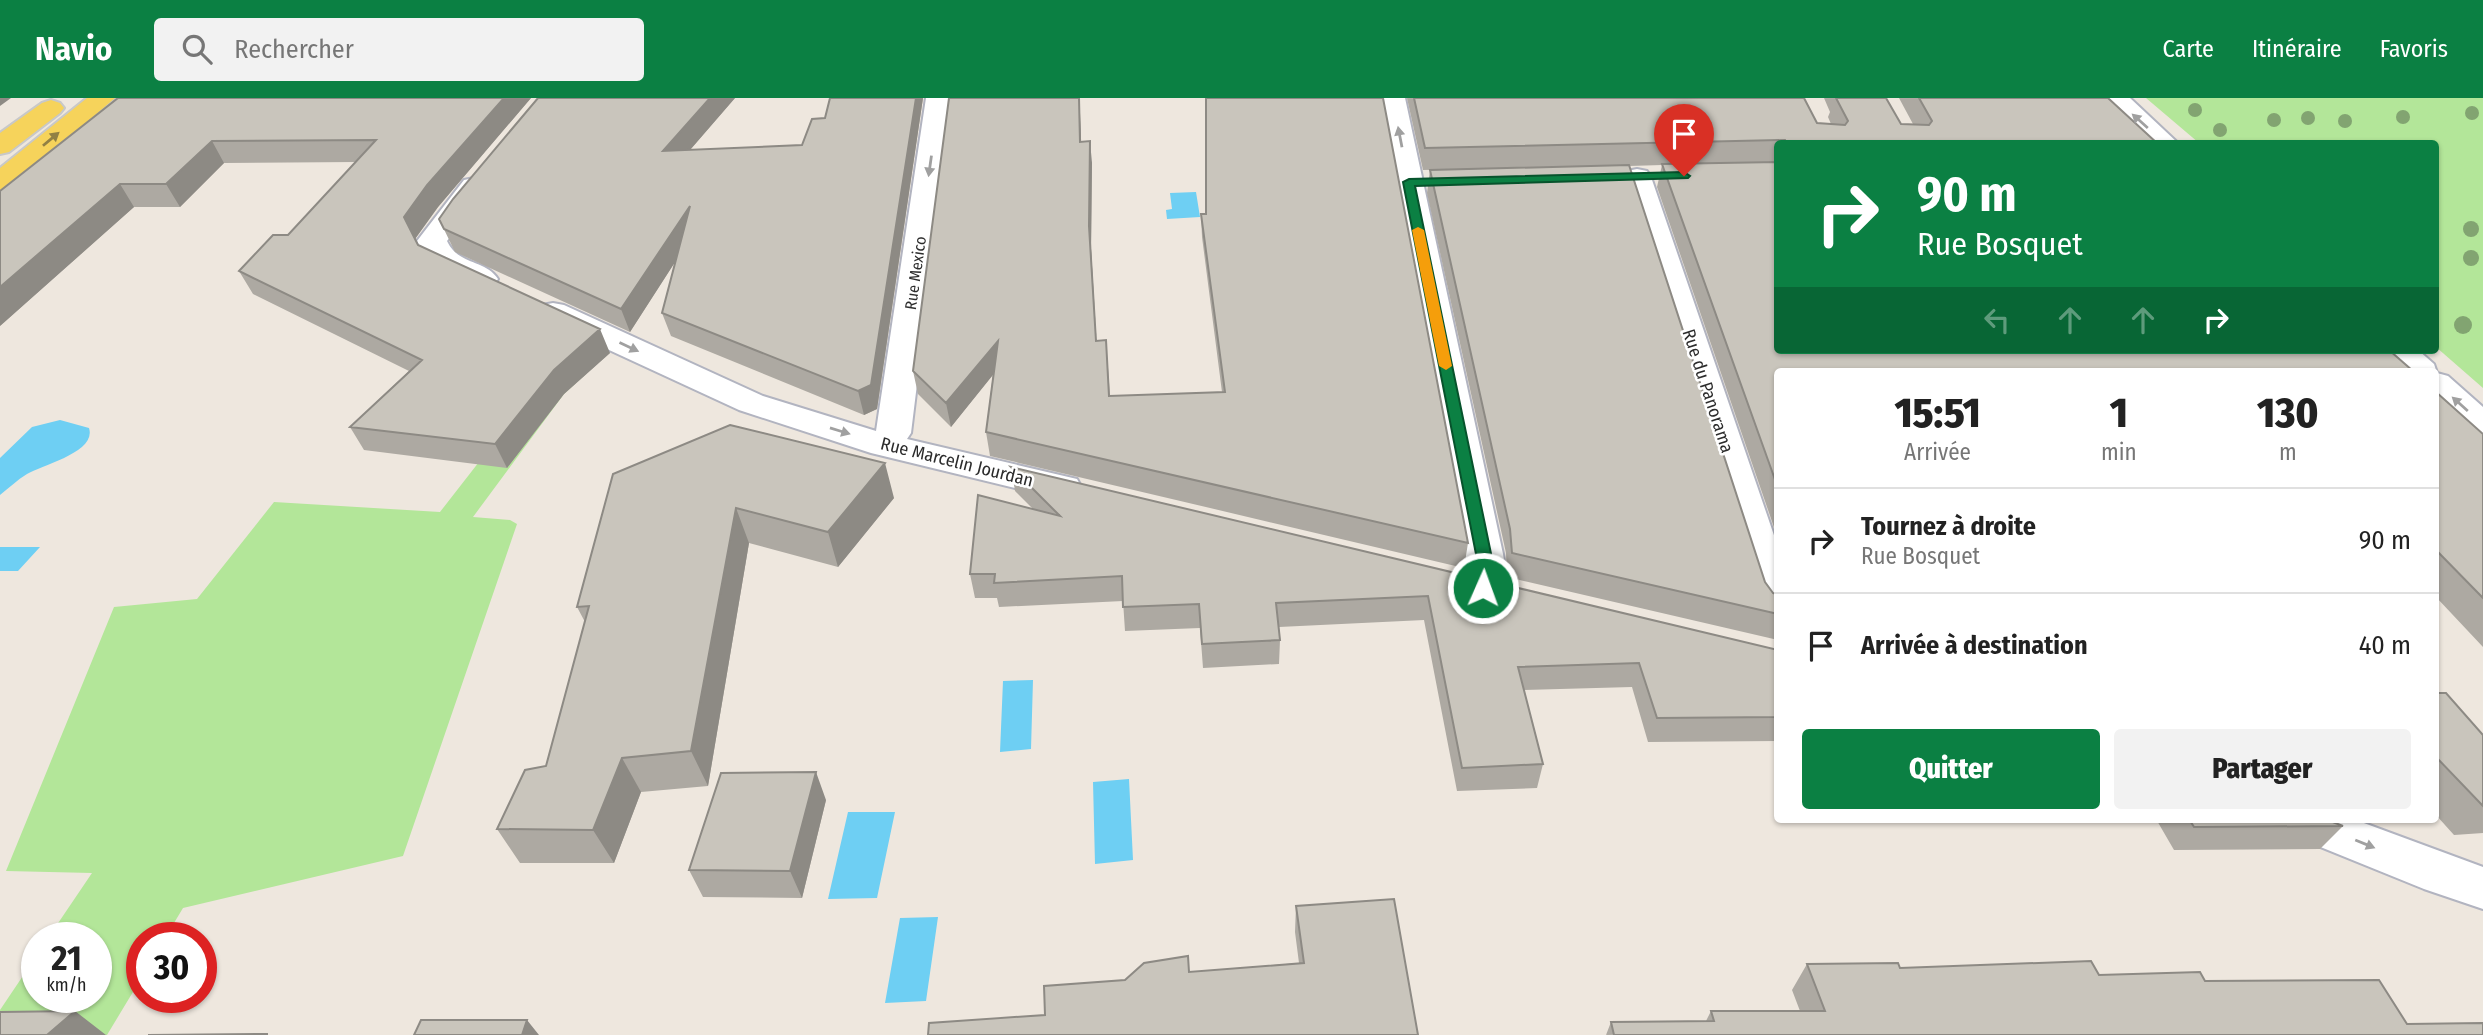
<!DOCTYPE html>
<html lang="fr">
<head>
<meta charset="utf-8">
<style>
	body { margin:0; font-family:"Fira Sans Condensed",sans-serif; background:#f2f2f2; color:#222; height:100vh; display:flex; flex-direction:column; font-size:26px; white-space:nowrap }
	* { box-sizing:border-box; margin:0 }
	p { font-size:23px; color:#767676 }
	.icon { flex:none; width:38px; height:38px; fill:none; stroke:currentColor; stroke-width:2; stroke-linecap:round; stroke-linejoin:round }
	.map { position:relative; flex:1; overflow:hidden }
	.drawer { position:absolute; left:1774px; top:270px; width:665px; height:455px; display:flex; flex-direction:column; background:#fff; border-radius:7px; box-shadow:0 2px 5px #0004 }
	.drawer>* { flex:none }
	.guide { position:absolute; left:1774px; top:42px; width:665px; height:214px; border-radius:7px; box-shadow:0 2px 5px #0004; background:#0b8043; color:#fff; overflow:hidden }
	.speed { position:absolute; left:21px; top:824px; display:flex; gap:14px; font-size:35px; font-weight:700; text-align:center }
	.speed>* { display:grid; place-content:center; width:91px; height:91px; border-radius:50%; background:#fff; box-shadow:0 2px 5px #0004; line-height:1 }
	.speed small { font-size:18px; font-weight:400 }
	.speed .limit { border:10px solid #d22; background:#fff; color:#111 }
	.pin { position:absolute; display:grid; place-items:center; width:60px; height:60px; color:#fff; margin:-72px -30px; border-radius:50% 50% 50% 0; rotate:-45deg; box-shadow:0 0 7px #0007 }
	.pin .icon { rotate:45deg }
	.me { position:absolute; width:77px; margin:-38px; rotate:2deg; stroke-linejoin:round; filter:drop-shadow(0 0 5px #0008) }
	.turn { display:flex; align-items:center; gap:24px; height:147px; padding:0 28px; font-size:32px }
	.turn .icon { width:91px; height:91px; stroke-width:2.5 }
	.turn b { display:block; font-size:49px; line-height:60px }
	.lanes { display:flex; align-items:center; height:66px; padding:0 28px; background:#0003; justify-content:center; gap:35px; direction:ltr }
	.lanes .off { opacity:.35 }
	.eta { display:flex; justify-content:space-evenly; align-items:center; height:119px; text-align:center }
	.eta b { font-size:42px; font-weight:800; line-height:49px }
	.primary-button { display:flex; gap:14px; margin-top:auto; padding:14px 28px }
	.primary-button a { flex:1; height:80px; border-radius:7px; background:#0b8043; color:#fff; font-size:28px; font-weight:800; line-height:80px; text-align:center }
	.primary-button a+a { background:#f2f2f2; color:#222 }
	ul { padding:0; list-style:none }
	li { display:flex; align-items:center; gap:21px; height:105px; padding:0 28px; border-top:2px solid #e0e0e0 }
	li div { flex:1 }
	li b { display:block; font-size:26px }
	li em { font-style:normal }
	header { display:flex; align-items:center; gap:42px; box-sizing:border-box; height:98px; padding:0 35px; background:#0b8043; color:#fff }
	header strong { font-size:33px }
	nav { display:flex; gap:38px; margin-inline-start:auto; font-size:24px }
	.search { width:490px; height:63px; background:#f2f2f2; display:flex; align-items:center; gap:18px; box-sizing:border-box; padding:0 24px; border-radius:7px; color:#767676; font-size:26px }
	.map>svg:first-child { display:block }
	.green { fill:#b3e699 }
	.water { fill:#6ecff3 }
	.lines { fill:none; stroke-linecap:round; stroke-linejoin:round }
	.minor-casing { stroke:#b2b4c0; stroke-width:4 }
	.major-casing { stroke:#c8c8c8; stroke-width:4 }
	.minor { fill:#fff; fill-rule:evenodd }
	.major { fill:#f6d35b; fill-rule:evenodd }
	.tree { fill:#82a471 }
	.wall { fill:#ada9a2 }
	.shaded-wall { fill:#8d8a84 }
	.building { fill:#c9c5bc; stroke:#8d8a84; stroke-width:2 }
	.oneway { fill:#a0a0a0 }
	.oneway2 { fill:#918044 }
	.route { fill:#0b8043; stroke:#07532c; stroke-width:2 }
	.slow { fill:#f59e0b }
	.labels { text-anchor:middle; stroke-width:5; stroke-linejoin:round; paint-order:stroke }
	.far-street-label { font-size:16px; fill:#2c2c2c; stroke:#fff }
	.street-label { font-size:18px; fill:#2c2c2c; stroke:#fff }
</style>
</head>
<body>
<header>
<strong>Navio</strong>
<div class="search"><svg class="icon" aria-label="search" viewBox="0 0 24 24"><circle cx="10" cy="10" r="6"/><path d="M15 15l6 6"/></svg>Rechercher</div>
<nav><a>Carte</a><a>Itinéraire</a><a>Favoris</a></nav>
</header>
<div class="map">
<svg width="2483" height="937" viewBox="0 0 2483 937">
	<rect width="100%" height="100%" fill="#eee7de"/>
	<path class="green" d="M 2146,0 L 2483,0 L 2483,290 L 2436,249 L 2436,46 L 2199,45 Z
		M 591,245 L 610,254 L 564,296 L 473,419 L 510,422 L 517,426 L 403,758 L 183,810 L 165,840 L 142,840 L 142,879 L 107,937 L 0,937 L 0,912 L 37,857 L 37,900 L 96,900 L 96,840 L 48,840 L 92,775 L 6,773 L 114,509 L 197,501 L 274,404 L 440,414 L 507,328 Z"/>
	<path class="water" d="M 1196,94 L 1200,119 L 1167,121 L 1166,112 L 1172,111 L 1170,95 Z
		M 60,322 L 89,330 C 97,354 42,367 27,376 C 17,382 9,390 0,397 L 0,360 L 32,329 Z
		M 0,449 L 40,449 L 18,473 L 0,473 Z
		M 1033,582 L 1031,651 L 1000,654 L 1003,583 Z
		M 1129,681 L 1133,762 L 1095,766 L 1093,684 Z
		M 848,714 L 895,714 L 877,800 L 828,801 Z
		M 938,819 L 926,903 L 885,905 L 900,820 Z"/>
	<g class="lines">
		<g class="minor-casing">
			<path id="minor" d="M 926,0 L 952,0 L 911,335 L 907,341 L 1077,381 L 1082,390 L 1077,399 L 1064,402 L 871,355 L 739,312 L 542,221 L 537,214 L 542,207 L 553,205 L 564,207 L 763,298 L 876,333 Z
				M 1379,0 L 1405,0 L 1503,456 C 1506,473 1506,484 1497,500 L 1483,504 L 1469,500 L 1463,490 L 1468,475 L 1465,456 Z
				M 2102,0 L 2130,0 L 2179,46 L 2150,46 Z
				M 1637,71 L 1647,73 L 1651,79 L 1778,449 L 1778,521 L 1764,517 L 1758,507 L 1623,79 L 1627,73 Z
				M 474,80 L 484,82 L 488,88 L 447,143 C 459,168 485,161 498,181 L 494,187 L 483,190 L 472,187 L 430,168 L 417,143 L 464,82 Z
				M 2383,252 L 2418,252 L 2434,266 L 2437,275 L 2448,278 L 2483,309 L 2483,338 L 2471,335 L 2436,303 L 2436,273 L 2403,273 Z
				M 2279,721 L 2353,721 L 2483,769 L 2483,811 L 2424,791 L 2286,735 Z"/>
		</g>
		<g class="major-casing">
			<path id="major" d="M 87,0 L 115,0 L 10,90 L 0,92 L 0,70 Z
				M 51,2 L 60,5 L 64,10 L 60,15 L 9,54 L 0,56 L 0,35 L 42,5 Z"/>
		</g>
		<use href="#minor" class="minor"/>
		<use href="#major" class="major"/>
	</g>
	<g class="tree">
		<circle cx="2195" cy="12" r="7"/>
		<circle cx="2472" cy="15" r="7"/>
		<circle cx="2403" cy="19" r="7"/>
		<circle cx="2308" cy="20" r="7"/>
		<circle cx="2274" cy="22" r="7"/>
		<circle cx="2345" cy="23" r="7"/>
		<circle cx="2220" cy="32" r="7"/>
		<circle cx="2471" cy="131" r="8"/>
		<circle cx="2471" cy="160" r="8"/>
		<circle cx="2463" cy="227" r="9"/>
	</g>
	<path class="wall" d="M 118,0 L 531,0 L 438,109 L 415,141 L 418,148 L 610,255 L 564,296 L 507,370 L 364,352 L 350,329 L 409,273 L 253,196 L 239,173 L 288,137 L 356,64 L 224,65 L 180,109 L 134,109 L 0,228 Z
		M 538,0 L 735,0 L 690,52 L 802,47 L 825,20 L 830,0 L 923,0 L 877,311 L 864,317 L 671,238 L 662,215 L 675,164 L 630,234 L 455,154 L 439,121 Z
		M 1079,0 L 1081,44 L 1092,65 L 1091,151 L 1096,243 L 1106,242 L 1110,298 L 1222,294 L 1202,139 L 1201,116 L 1468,445 L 1464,470 L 990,358 L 986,334 L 993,276 L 951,329 L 918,296 L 913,273 Z
		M 1407,0 L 1804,0 L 1817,25 L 1831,26 L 1828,19 L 1830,14 L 1824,0 L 1886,0 L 1901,26 L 1913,26 L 1899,0 L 2108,0 L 2158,46 L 1778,46 L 1778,441 L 1657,89 L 1662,67 L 1629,68 L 1765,484 L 1773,495 L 1778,497 L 1778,542 L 1507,479 L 1506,455 L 1427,95 L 1430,72 L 1513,70 L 1423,72 Z
		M 2436,294 L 2483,336 L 2483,549 L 2436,499 Z
		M 1011,369 L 1778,552 L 1778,643 L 1648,644 L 1632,589 L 1524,592 L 1543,666 L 1537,690 L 1457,693 L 1424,522 L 1279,529 L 1280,542 L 1279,566 L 1203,570 L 1200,530 L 1125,533 L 1123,503 L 999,509 L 997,500 L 975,500 L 970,476 L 1033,411 L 1015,393 Z
		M 613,376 L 894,400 L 838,469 L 749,445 L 708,688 L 641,694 L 614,765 L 520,765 L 497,731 L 546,668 L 585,524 L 577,509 Z
		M 2436,595 L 2483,637 L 2483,735 L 2454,737 L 2436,717 Z
		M 826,702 L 802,800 L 703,799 L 689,772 Z
		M 2156,721 L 2325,721 L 2343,728 L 2320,751 L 2174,752 Z
		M 1296,808 L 1418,937 L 1045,917 L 1125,882 L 1189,874 L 1299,865 L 1295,834 Z
		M 1807,866 L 2099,877 L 2205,883 L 2407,926 L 1606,937 L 1611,924 L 1706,923 L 1711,913 L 1800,913 L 1792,892 Z"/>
	<path class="shaded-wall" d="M 0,0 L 11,0 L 0,8 Z
		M 504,0 L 531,0 L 438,109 L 415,141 L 404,119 L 427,87 Z
		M 710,0 L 735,0 L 670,75 L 663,53 Z
		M 916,0 L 923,0 L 877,311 L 864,317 L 858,293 Z
		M 1079,0 L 1080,15 L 1082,66 L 1080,44 Z
		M 212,43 L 224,65 L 180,109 L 166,86 Z
		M 1090,43 L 1092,65 L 1091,151 L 1098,267 L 1089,128 Z
		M 120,86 L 134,109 L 0,228 L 0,189 Z
		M 690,108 L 697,130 L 630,234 L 621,211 Z
		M 600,231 L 610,255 L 564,296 L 507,370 L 495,346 L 554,272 Z
		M 998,243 L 1001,267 L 951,329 L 946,305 Z
		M 885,365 L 894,400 L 838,469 L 828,434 Z
		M 736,410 L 749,445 L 708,688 L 691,653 Z
		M 622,660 L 641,694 L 614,765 L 593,732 Z
		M 816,674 L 826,702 L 802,800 L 790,773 Z
		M 75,913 L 106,937 L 47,937 Z
		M 527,922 L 539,937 L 522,937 Z"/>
	<path class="building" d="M 118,0 L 504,0 L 427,87 L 404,119 L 418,147 L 600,231 L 554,272 L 495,346 L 350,329 L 422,262 L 239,173 L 273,137 L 288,137 L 376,42 L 212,43 L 166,86 L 120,86 L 0,189 L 0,93 Z
		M 538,0 L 710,0 L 663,53 L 802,47 L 812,21 L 825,20 L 830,0 L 916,0 L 871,287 L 858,293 L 662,215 L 690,108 L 621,211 L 444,131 L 439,121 L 453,101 Z
		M 949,0 L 1079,0 L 1080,44 L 1090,43 L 1089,128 L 1096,243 L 1106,242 L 1109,298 L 1225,294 L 1201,116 L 1206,116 L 1206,0 L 1383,0 L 1468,445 L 986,334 L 998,243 L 946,305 L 913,273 Z
		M 1414,0 L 1804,0 L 1817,25 L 1845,27 L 1848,23 L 1836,0 L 1886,0 L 1901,26 L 1929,27 L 1932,23 L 1919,0 L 2108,0 L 2158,46 L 1787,46 L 1785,42 L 1425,50 Z
		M 1778,64 L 1778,252 L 2389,252 L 2413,273 L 1778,273 L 1778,390 L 1662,66 Z
		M 1629,67 L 1765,484 L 1773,495 L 1778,497 L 1778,516 L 1512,455 L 1510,431 L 1430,72 Z
		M 2436,294 L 2483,336 L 2483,500 L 2436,452 Z
		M 730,327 L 885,365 L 828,434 L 736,410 L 691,653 L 622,660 L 593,732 L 497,731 L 525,672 L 546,668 L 589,508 L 577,509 L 613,376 Z
		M 1011,369 L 1778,552 L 1778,619 L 1657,620 L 1639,565 L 1518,569 L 1543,666 L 1462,670 L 1428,498 L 1276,505 L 1280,542 L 1202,546 L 1199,506 L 1123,509 L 1122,478 L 994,485 L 995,476 L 970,476 L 978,397 L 1060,418 Z
		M 2436,595 L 2446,595 L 2483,637 L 2483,708 L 2436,659 Z
		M 816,674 L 790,773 L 689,772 L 721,675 Z
		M 2189,721 L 2325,721 L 2343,728 L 2194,729 Z
		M 1394,801 L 1418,937 L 928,937 L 929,925 L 1045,917 L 1044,888 L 1125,882 L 1144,865 L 1188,858 L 1189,874 L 1304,865 L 1296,808 Z
		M 2091,863 L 2099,877 L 2200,874 L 2205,883 L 2379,882 L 2407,926 L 2483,925 L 2483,937 L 1614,937 L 1611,924 L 1714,923 L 1711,913 L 1825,913 L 1807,866 L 1898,865 L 1900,870 Z
		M 75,913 L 47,937 L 0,937 L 0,914 Z
		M 421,922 L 527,922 L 522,937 L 414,937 Z
		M 267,936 L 267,937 L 148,937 Z"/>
	<defs><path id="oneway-solid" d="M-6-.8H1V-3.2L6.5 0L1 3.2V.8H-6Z" transform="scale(1.75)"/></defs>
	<g class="oneway">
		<use href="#oneway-solid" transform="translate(2140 23) rotate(-138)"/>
		<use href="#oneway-solid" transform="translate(1400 39) rotate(-101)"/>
		<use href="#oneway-solid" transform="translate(930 68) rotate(98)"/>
		<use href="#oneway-solid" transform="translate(629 249) rotate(25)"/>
		<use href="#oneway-solid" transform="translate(2460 306) rotate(-138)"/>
		<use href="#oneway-solid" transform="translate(840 333) rotate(17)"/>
		<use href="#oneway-solid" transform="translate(2365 746) rotate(22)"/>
	</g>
	<use class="oneway2" href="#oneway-solid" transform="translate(51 41) rotate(-40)"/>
	<path class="route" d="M 1684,74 L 1690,78 L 1688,80 L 1415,88 L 1495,475 L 1488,494 L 1477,494 L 1475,490 L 1479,475 L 1476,456 L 1403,84 L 1409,81 Z"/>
	<path class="slow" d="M 1418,129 L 1424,132 L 1452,268 L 1446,272 L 1439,268 L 1412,132 Z"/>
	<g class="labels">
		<g class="far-street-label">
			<text transform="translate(915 175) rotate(-82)" y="6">Rue Mexico</text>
		</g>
		<g class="street-label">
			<text transform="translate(1708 293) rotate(72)" y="6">Rue du Panorama</text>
			<text transform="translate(957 364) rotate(14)" y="6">Rue Marcelin Jourdan</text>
		</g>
	</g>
</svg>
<div class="speed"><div>21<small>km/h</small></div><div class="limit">30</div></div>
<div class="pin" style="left:1684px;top:78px;background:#d93025"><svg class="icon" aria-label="arrive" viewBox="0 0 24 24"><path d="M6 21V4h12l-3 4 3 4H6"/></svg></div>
<svg class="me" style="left:1483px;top:490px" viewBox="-20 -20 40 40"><circle r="17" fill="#0b8043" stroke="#fff" stroke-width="3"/><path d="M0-11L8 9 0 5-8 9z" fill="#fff"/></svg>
<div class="guide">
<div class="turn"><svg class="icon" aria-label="right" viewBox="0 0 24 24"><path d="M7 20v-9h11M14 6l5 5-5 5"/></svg><div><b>90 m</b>Rue Bosquet</div></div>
<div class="lanes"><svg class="icon off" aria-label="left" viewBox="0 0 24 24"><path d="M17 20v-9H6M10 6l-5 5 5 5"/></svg><svg class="icon off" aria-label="ahead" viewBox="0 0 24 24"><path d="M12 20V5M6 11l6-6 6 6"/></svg><svg class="icon off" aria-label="ahead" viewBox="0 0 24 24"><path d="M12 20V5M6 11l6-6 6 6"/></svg><svg class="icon" aria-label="right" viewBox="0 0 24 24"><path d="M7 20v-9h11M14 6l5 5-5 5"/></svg></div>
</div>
<section class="drawer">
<div class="eta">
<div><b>15:51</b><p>Arrivée</p></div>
<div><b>1</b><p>min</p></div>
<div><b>130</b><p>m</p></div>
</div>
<ul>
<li><svg class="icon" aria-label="right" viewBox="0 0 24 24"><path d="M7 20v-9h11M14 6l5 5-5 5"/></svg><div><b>Tournez à droite</b><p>Rue Bosquet</p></div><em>90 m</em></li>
<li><svg class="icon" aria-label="arrive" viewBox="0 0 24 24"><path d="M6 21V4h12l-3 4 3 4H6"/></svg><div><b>Arrivée à destination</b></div><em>40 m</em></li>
</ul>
<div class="primary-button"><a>Quitter</a><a>Partager</a></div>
</section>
</div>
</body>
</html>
